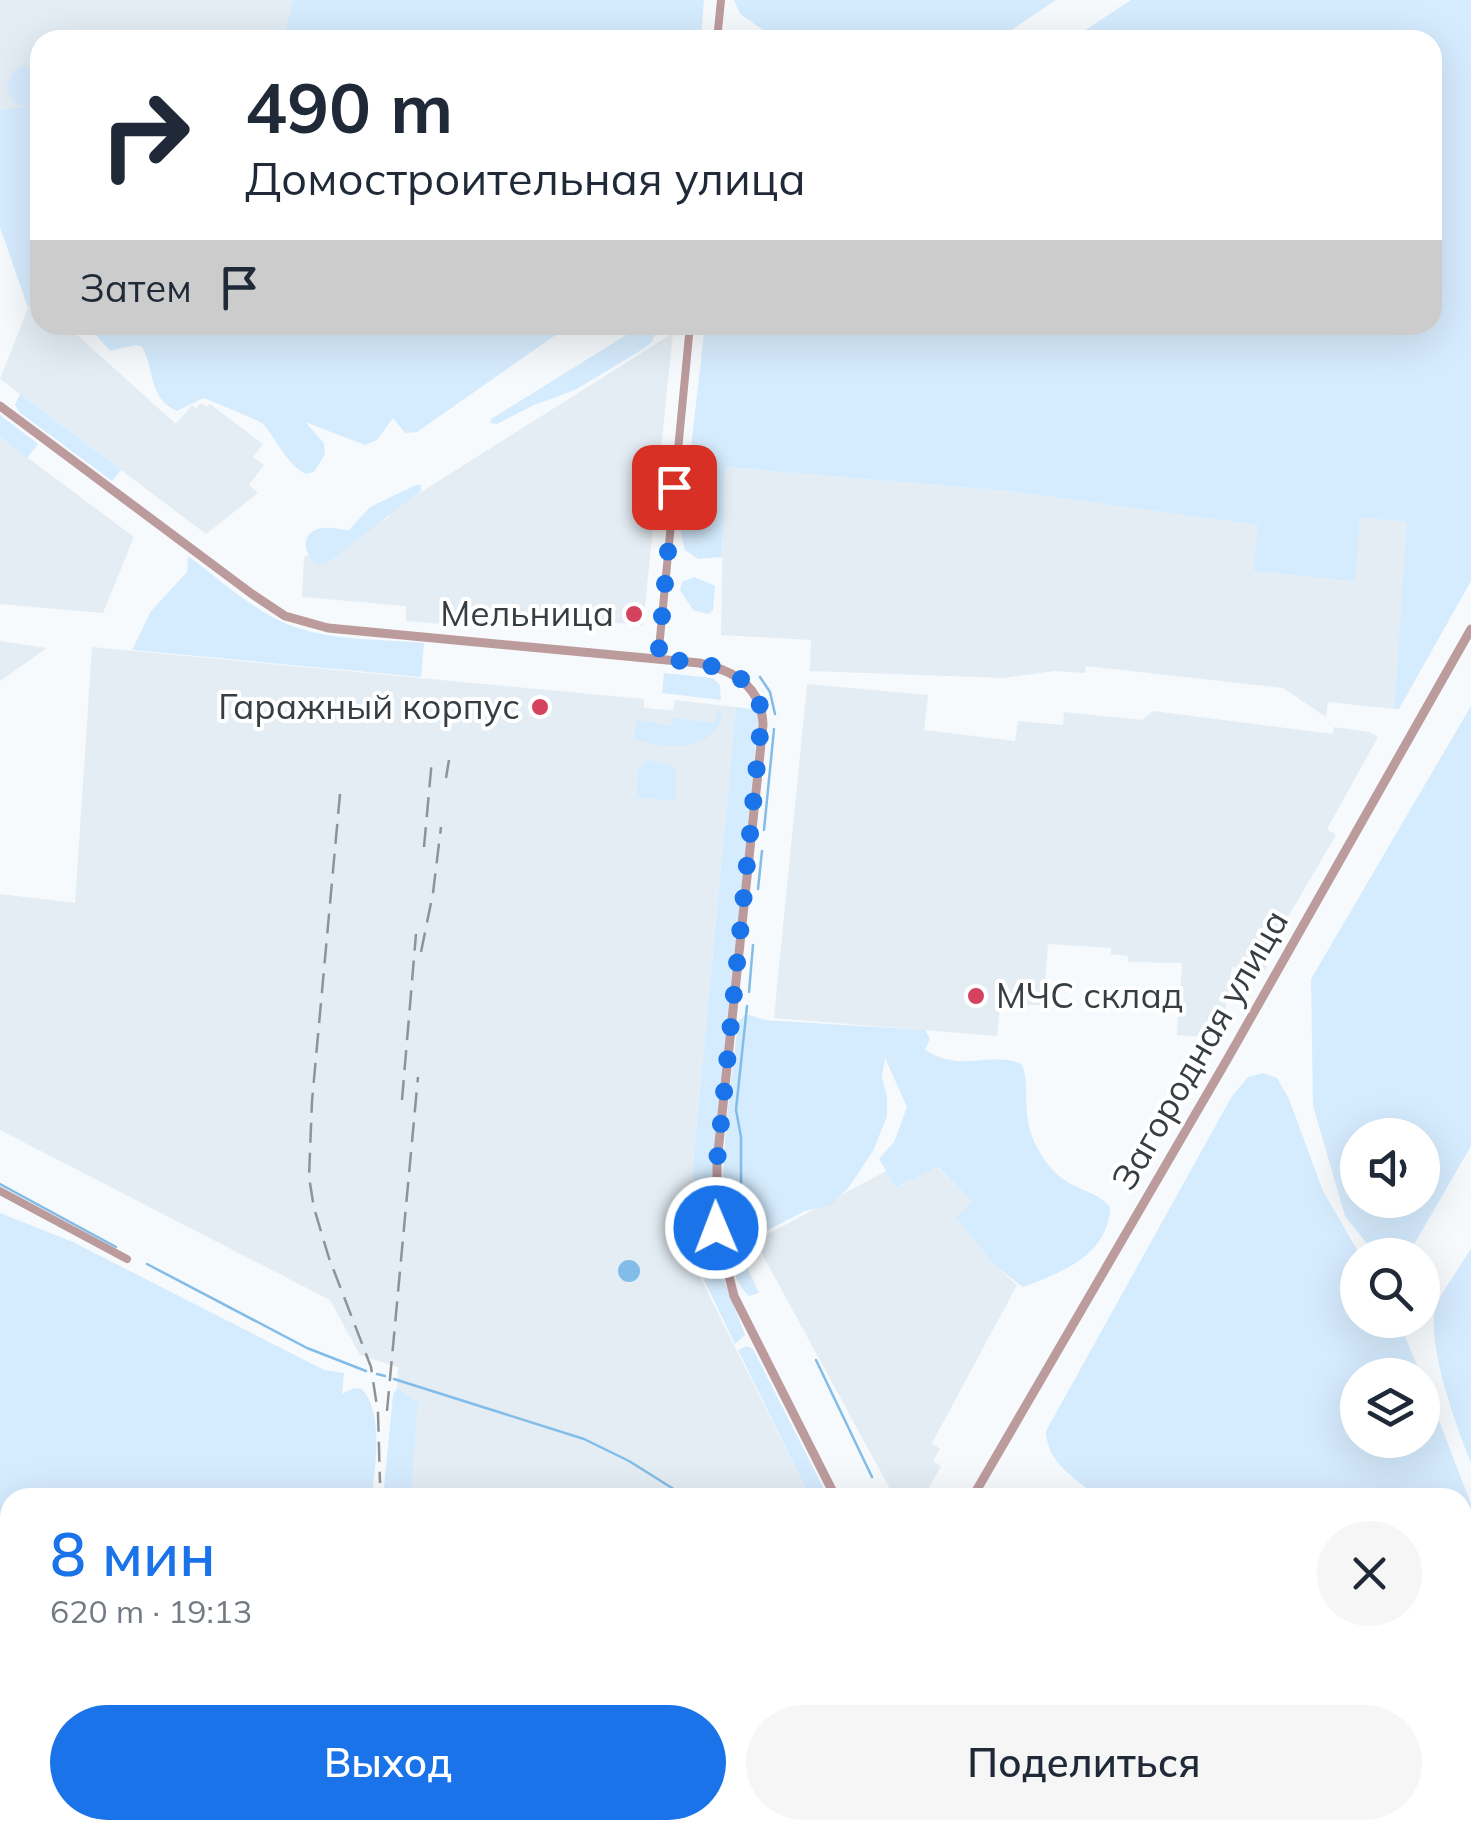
<!DOCTYPE html>
<html lang="ru">
<head>
<meta charset="utf-8">
<style>
	body { margin:0; font-family:Mulish,sans-serif; background:#f6f6f7; color:#1f2937; height:100vh; display:flex; flex-direction:column; font-size:38px; white-space:nowrap }
	* { box-sizing:border-box; margin:0 }
	p { font-size:32px; color:#747a83 }
	.icon { flex:none; width:55px; height:55px; fill:none; stroke:currentColor; stroke-width:2; stroke-linecap:round; stroke-linejoin:round }
	.map { position:relative; flex:1; overflow:hidden }
	.drawer { position:absolute; left:0px; top:1488px; width:1472px; height:352px; display:flex; flex-direction:column; background:#fff; border-radius:30px 30px 0 0; box-shadow:0 10px 40px #0002 }
	.drawer>* { flex:none }
	.top-card { position:absolute; left:30px; top:30px; width:1412px; height:305px; border-radius:30px; box-shadow:0 10px 40px #0002; background:#fff; color:#1f2937; overflow:hidden }
	.fabs { position:absolute; left:1340px; top:1118px; display:grid; gap:20px }
	.fabs a { display:grid; place-items:center; width:100px; height:100px; border-radius:50%; background:#fff; box-shadow:0 10px 40px #0002; font-size:50px }
	.pin { position:absolute; display:grid; place-items:center; width:85px; height:85px; color:#fff; margin:-42px; border-radius:20px; box-shadow:0 5px 15px #0006 }
	.me { position:absolute; width:110px; margin:-55px; rotate:359deg; stroke-linejoin:round; filter:drop-shadow(0 0 8px #0008) }
	.turn { display:flex; align-items:center; gap:35px; height:210px; padding:0 50px; font-size:45px }
	.turn .icon { width:130px; height:130px; stroke-width:2.5 }
	.turn b { display:block; font-size:70px; line-height:85px }
	.then { display:flex; align-items:center; height:95px; padding:0 50px; background:#0003; gap:20px; font-size:38px }
	.round { display:grid; place-items:center; flex:none; width:105px; height:105px; border-radius:52px; background:#f6f6f7 }
	.headline { display:flex; align-items:center; justify-content:space-between; height:170px; padding:0 50px }
	h1 { font-size:60px; font-weight:600; line-height:75px; color:#1a73e8 }
	.button { display:flex; gap:20px; margin-top:auto; padding:20px 50px }
	.button a { flex:1; height:115px; border-radius:60px; background:#1a73e8; color:#fff; font-size:40px; font-weight:600; line-height:115px; text-align:center }
	.button a+a { background:#f6f6f7; color:#1f2937 }
	.map>svg:first-child { display:block }
	.built { fill:#e4edf4 }
	.green { fill:#d5ecfe; fill-rule:evenodd }
	.water { fill:#82bce8 }
	.lines { fill:none; stroke-linecap:round; stroke-linejoin:round }
	.stream { stroke:#82bce8; stroke-width:2.5 }
	.minor { stroke:#bc9b9d; stroke-width:8 }
	.tertiary { stroke:#bc9b9d; stroke-width:9 }
	.rail { stroke:#8e9396; stroke-width:2.5; stroke-dasharray:20 10; stroke-linecap:butt }
	.route { stroke:#1a73e8; stroke-width:18; stroke-dasharray:0 32.4 }
	.poi-dot { fill:#d3435d; stroke:#fff; stroke-width:4 }
	.labels { text-anchor:middle; stroke-width:8; stroke-linejoin:round; paint-order:stroke }
	.poi-label { font-size:35px; fill:#373e42; stroke:#fff; text-anchor:end }
	.street-label { font-size:35px; fill:#373e42; stroke:#fff }
</style>
</head>
<body>
<div class="map">
<svg width="1471" height="1839" viewBox="0 0 1471 1839">
	<rect width="100%" height="100%" fill="#f7fafc"/>
	<path class="built" d="M 0,0 L 293,0 L 283,40 L 40,40 L 40,100 L 30,107 L 0,110 Z
		M 37,299 L 40,301 L 40,325 L 66,325 L 176,424 L 192,405 L 196,408 L 201,403 L 207,407 L 210,404 L 263,444 L 253,457 L 264,465 L 249,485 L 258,493 L 206,534 L 0,379 L 28,308 Z
		M 673,333 L 643,625 L 489,613 L 487,628 L 406,621 L 406,606 L 302,597 L 304,557 L 388,518 L 391,511 Z
		M 0,437 L 134,537 L 103,613 L 0,604 Z
		M 724,467 L 1008,491 L 1259,525 L 1253,571 L 1354,582 L 1360,516 L 1408,522 L 1394,709 L 1328,702 L 1326,717 L 1283,688 L 1086,666 L 1085,673 L 1055,671 L 1003,678 L 810,671 L 811,640 L 721,635 Z
		M 0,641 L 47,648 L 0,681 Z
		M 92,647 L 644,699 L 644,707 L 653,709 L 673,710 L 675,700 L 736,707 L 685,1247 L 810,1497 L 411,1497 L 418,1402 L 397,1388 L 398,1367 L 360,1355 L 330,1300 L 0,1130 L 0,894 L 75,903 Z
		M 807,684 L 928,695 L 924,730 L 1015,741 L 1018,721 L 1063,725 L 1064,712 L 1142,720 L 1153,711 L 1333,734 L 1334,727 L 1370,732 L 1378,737 L 1327,829 L 1336,835 L 1268,951 L 1266,970 L 1232,967 L 1221,1038 L 1177,1035 L 1182,963 L 1128,962 L 1128,956 L 1111,954 L 1111,948 L 1048,944 L 1043,1005 L 1000,1005 L 997,1036 L 774,1018 Z
		M 937,1167 L 973,1203 L 957,1218 L 995,1266 L 1017,1285 L 932,1443 L 940,1449 L 933,1461 L 941,1466 L 924,1497 L 905,1497 L 890,1489 L 755,1241 L 886,1171 L 897,1188 Z
		M 209,1830 L 744,1830 L 739,1839 L 204,1839 Z"/>
	<path class="green" d="M 293,0 L 704,0 L 701,40 L 283,40 Z
		M 734,0 L 1056,0 L 997,40 L 778,40 L 740,14 Z
		M 1131,0 L 1471,0 L 1471,581 L 1399,709 L 1394,709 L 1407,522 L 1360,517 L 1355,582 L 1253,571 L 1258,525 L 1008,491 L 725,467 L 722,557 L 698,559 L 685,550 L 681,534 L 705,325 L 1432,325 L 1432,40 L 1070,40 Z
		M 26,66 L 40,72 L 40,301 L 36,299 L 28,308 L 0,227 L 0,110 L 32,106 L 16,104 L 6,88 L 14,70 Z
		M 97,325 L 570,325 L 417,432 L 405,433 L 393,418 L 377,440 L 365,445 L 305,422 L 324,443 L 325,454 L 314,472 L 306,474 C 285,463 278,441 263,424 C 260,421 210,400 203,398 L 177,411 C 148,398 155,370 142,347 L 135,345 L 110,351 L 96,335 Z
		M 639,327 L 648,327 L 655,335 L 652,342 L 643,349 L 575,390 L 534,405 L 497,424 L 490,423 L 491,419 Z
		M 20,394 L 121,470 L 112,481 L 19,412 L 15,405 Z
		M 0,415 L 38,444 L 27,458 L 0,437 Z
		M 416,485 L 421,485 L 421,491 L 331,560 L 317,566 C 303,554 299,531 323,528 C 331,526 341,530 349,530 L 370,507 Z
		M 188,556 C 221,580 254,612 292,626 C 332,641 382,639 424,643 L 421,677 L 132,650 L 151,611 L 187,572 Z
		M 694,577 L 715,586 L 713,610 L 708,614 L 693,610 L 680,590 L 682,582 Z
		M 664,673 L 713,678 L 720,685 L 721,700 L 662,693 Z
		M 1471,706 L 1471,1146 L 1408,1255 L 1376,1255 L 1345,1216 L 1313,1106 L 1311,979 ZM 1358,1135 L 1422,1135 L 1422,1200 L 1358,1200 Z
		M 736,707 L 758,710 L 758,723 L 710,1199 L 716,1259 L 745,1335 L 735,1344 L 689,1249 L 685,1248 Z
		M 716,713 L 722,713 C 716,753 662,750 634,738 L 637,720 L 672,726 L 673,718 L 715,723 Z
		M 648,760 L 676,767 L 676,801 L 637,797 L 638,768 Z
		M 746,1014 L 765,1020 L 925,1030 L 930,1039 L 925,1050 C 963,1074 990,1050 1021,1064 C 1031,1078 1021,1114 1034,1141 C 1041,1157 1053,1174 1069,1183 C 1083,1191 1100,1194 1110,1207 C 1109,1255 1061,1273 1023,1287 L 995,1266 L 956,1217 L 972,1202 L 938,1167 L 896,1188 L 879,1159 L 894,1142 L 907,1107 L 885,1058 L 882,1078 L 887,1097 L 887,1116 L 873,1151 L 849,1187 L 831,1205 L 805,1211 L 756,1236 L 751,1245 L 748,1269 L 759,1293 L 749,1296 C 702,1254 732,1082 738,1022 Z
		M 1263,1073 L 1277,1078 L 1289,1099 L 1323,1191 L 1360,1255 L 1358,1320 L 1398,1320 L 1421,1375 L 1358,1375 L 1358,1440 L 1422,1440 L 1423,1379 L 1471,1504 L 1471,1839 L 1317,1839 L 1304,1830 L 1462,1830 L 1462,1498 L 1097,1497 C 1075,1477 1047,1464 1046,1431 L 1232,1096 L 1248,1077 Z
		M 0,1213 L 73,1242 L 324,1370 L 344,1373 L 342,1394 L 354,1388 L 362,1389 C 384,1413 375,1466 372,1497 L 10,1498 L 10,1830 L 91,1830 L 79,1839 L 0,1839 Z
		M 1471,1248 L 1471,1463 C 1457,1429 1427,1346 1435,1310 C 1440,1293 1462,1264 1471,1248 Z
		M 747,1346 L 753,1349 L 828,1497 L 810,1497 L 738,1350 Z
		M 397,1388 L 418,1402 L 411,1497 L 383,1497 L 393,1395 Z
		M 110,1830 L 186,1830 L 189,1839 L 97,1839 Z
		M 811,1830 L 849,1830 L 853,1839 L 806,1839 Z"/>
	<path class="water" d="M618 1271a11 11 0 1 1 22 0a11 11 0 1 1-22 0Z"/>
	<g class="lines">
		<path class="stream" d="M 760,677 L 770,692 L 775,714
			M 764,830 L 774,729
			M 758,889 L 762,851
			M 749,992 L 753,945
			M 747,1006 L 736,1110 L 741,1137 L 741,1202 L 753,1237
			M 0,1184 L 116,1247
			M 147,1264 L 307,1348 L 366,1371
			M 816,1360 L 872,1477
			M 377,1374 L 385,1376
			M 394,1379 L 584,1439 L 629,1461 L 688,1498
			M 1228,1830 L 1243,1839"/>
		<path class="minor" d="M 717,40 L 721,0
			M 658,659 L 690,325
			M 0,1191 L 127,1259
			M 1135,1830 L 1150,1839"/>
		<path class="tertiary" d="M 0,406 L 252,594 L 285,616 L 328,628 L 699,663 C 734,670 762,687 763,725 L 717,1162 L 717,1228 L 734,1296 L 836,1498
			M 972,1498 L 1228,1058 L 1471,629
			M 776,1839 L 781,1830"/>
		<path class="rail" d="M 446,778 L 449,760
			M 340,794 L 312,1101 L 309,1177 L 314,1208 L 329,1258 L 371,1367 L 378,1413 L 380,1483
			M 424,847 L 432,759
			M 421,952 L 433,893 L 441,827
			M 402,1100 L 416,934
			M 387,1411 L 418,1077
			M 88,1839 L 100,1830
			M 435,1839 L 439,1830
			M 453,1839 L 459,1830"/>
	</g>
	<g class="lines">
		<path class="route" d="M 674,487 L 658,659 C 698,662 755,665 762,715 L 717,1162 L 716,1228"/>
	</g>
	<g class="poi-dot">
		<circle cx="634" cy="614" r="10"/>
		<circle cx="540" cy="707" r="10"/>
		<circle cx="976" cy="996" r="10"/>
	</g>
	<g class="labels">
		<g class="poi-label">
			<text x="614" y="626">Мельница</text>
			<text x="520" y="719">Гаражный корпус</text>
			<text x="996" y="1008" text-anchor="start">МЧС склад</text>
		</g>
		<g class="street-label">
			<text transform="translate(1200 1050) rotate(-60)" y="12">Загородная улица</text>
		</g>
	</g>
</svg>
<div class="fabs">
<a><svg class="icon" aria-label="sound" viewBox="0 0 24 24"><path d="M4 9h4l5-4v14l-5-4H4zM17 9q2 3 0 6"/></svg></a>
<a><svg class="icon" aria-label="search" viewBox="0 0 24 24"><circle cx="10" cy="10" r="6"/><path d="M15 15l6 6"/></svg></a>
<a><svg class="icon" aria-label="layers" viewBox="0 0 24 24"><path d="M12 4l9 5-9 5-9-5zM3 14l9 5 9-5"/></svg></a>
</div>
<div class="pin" style="left:674px;top:487px;background:#d93025"><svg class="icon" aria-label="arrive" viewBox="0 0 24 24"><path d="M6 21V4h12l-3 4 3 4H6"/></svg></div>
<svg class="me" style="left:716px;top:1228px" viewBox="-20 -20 40 40"><circle r="17" fill="#1a73e8" stroke="#fff" stroke-width="3"/><path d="M0-11L8 9 0 5-8 9z" fill="#fff"/></svg>
<div class="top-card">
<div class="turn"><svg class="icon" aria-label="right" viewBox="0 0 24 24"><path d="M7 20v-9h11M14 6l5 5-5 5"/></svg><div><b>490 m</b>Домостроительная улица</div></div>
<div class="then">Затем<svg class="icon" aria-label="arrive" viewBox="0 0 24 24"><path d="M6 21V4h12l-3 4 3 4H6"/></svg></div>
</div>
<section class="drawer">
<div class="headline"><div><h1>8 мин</h1><p>620 m · 19:13</p></div><a class="round"><svg class="icon" aria-label="close" viewBox="0 0 24 24"><path d="M6 6l12 12M18 6L6 18"/></svg></a></div>
<div class="button"><a>Выход</a><a>Поделиться</a></div>
</section>
</div>
</body>
</html>
